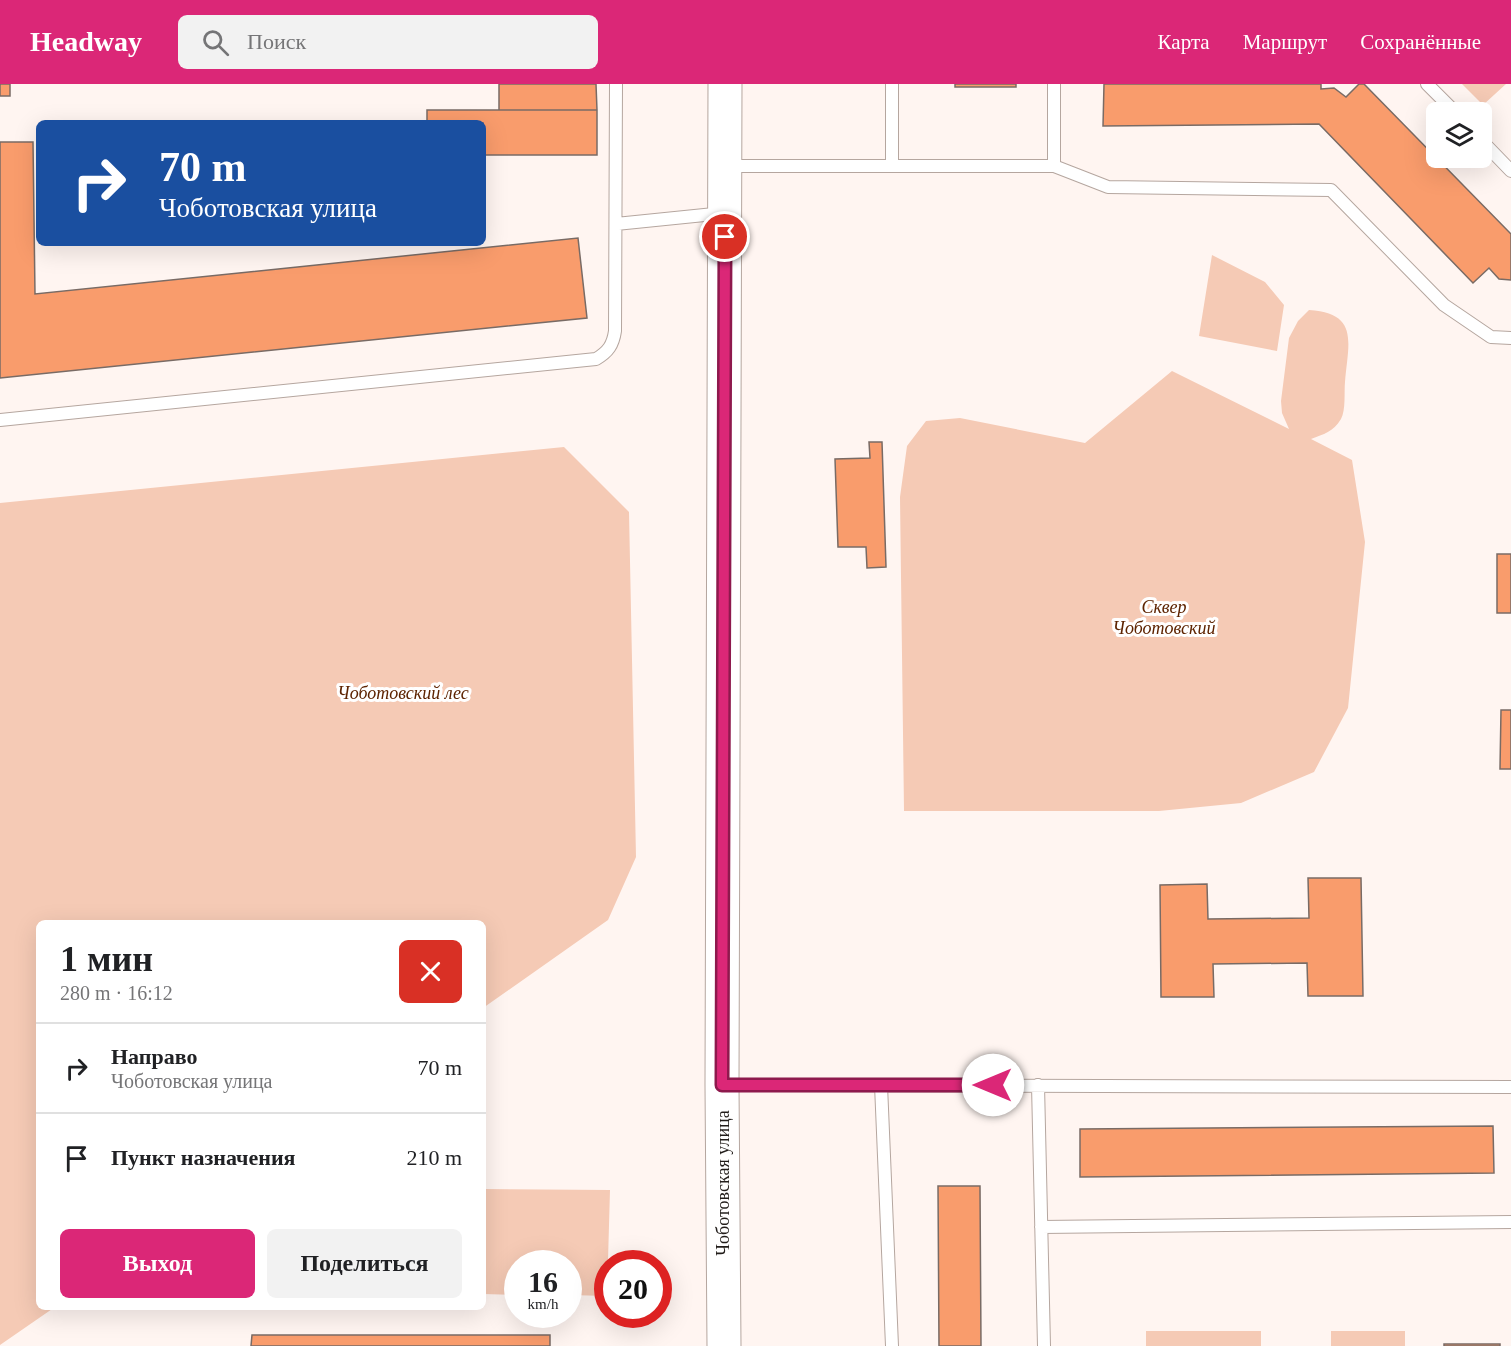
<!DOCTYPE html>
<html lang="ru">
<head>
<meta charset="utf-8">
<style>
	body { margin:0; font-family:"Times New Roman",serif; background:#f2f2f2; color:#202124; height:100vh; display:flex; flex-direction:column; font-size:22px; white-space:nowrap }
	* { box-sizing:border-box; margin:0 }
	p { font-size:20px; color:#757577 }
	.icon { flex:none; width:33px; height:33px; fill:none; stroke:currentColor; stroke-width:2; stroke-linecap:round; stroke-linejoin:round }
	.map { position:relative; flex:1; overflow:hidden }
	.sheet { position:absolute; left:36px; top:836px; width:450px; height:390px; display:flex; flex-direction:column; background:#fff; border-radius:9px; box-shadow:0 6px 24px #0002 }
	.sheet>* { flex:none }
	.banner { position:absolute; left:36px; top:36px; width:450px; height:126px; border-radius:9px; box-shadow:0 6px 24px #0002; background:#1a4fa0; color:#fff; overflow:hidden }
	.tools { position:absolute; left:1426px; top:18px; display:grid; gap:12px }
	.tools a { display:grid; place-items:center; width:66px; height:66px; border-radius:9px; background:#fff; box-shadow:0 6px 24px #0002; font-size:30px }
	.speed { position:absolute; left:504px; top:1166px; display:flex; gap:12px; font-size:30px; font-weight:700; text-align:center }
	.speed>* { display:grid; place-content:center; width:78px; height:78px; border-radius:50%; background:#fff; box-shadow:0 6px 24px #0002; line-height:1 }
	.speed small { font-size:15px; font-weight:400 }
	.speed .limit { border:9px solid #d22; background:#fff; color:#111 }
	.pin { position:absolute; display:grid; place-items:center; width:51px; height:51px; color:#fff; margin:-26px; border:3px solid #fff; border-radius:50%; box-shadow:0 2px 6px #0007 }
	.me { position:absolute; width:66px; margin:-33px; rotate:270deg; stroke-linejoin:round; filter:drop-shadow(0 0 4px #0008) }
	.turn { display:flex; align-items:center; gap:21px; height:126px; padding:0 24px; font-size:27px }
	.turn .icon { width:78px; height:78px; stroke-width:2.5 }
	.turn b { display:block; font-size:42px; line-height:51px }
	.round { display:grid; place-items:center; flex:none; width:63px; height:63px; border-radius:9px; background:#f2f2f2 }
	.head { display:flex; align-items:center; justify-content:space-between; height:102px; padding:0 24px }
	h1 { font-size:36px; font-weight:700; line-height:45px }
	.action { display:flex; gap:12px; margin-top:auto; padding:12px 24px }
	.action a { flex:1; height:69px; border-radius:9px; background:#db2777; color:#fff; font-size:24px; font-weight:700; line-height:69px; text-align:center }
	.action a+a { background:#f2f2f2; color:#202124 }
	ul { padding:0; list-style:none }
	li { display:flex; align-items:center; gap:18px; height:90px; padding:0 24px; border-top:2px solid #e0e0e0 }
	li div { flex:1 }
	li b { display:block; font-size:22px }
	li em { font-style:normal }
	header { display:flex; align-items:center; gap:36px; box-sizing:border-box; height:84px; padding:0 30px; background:#db2777; color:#fff }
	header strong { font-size:28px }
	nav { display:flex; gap:33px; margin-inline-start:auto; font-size:21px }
	.search { width:420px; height:54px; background:#f2f2f2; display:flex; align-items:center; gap:15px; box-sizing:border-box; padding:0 21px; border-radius:9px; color:#757577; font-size:22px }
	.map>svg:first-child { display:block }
	.green { fill:#f5cab5 }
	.building { fill:#f99c6c; stroke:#796b65; stroke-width:1.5 }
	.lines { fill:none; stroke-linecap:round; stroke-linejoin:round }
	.lane-casing { stroke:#b5a69f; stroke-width:14 }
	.secondary-casing { stroke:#b5a69f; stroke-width:35 }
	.lane { stroke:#fff; stroke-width:12 }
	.secondary { stroke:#fff; stroke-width:33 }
	.route-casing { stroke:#8e194d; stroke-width:15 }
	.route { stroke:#db2777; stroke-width:10 }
	.labels { text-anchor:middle; stroke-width:6; stroke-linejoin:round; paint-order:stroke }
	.park-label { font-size:18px; font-style:italic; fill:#5d2300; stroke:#fff }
	.street-label { font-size:18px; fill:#221d1a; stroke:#fff }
</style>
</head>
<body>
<header>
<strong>Headway</strong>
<div class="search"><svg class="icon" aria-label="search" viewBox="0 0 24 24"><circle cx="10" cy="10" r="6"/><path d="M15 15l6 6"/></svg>Поиск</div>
<nav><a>Карта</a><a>Маршрут</a><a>Сохранённые</a></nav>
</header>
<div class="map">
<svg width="1511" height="1262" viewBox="0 0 1511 1262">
	<rect width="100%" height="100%" fill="#fff5f1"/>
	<path class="green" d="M 1462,0 L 1506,0 L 1483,21 Z
		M 1212,171 L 1265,198 L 1284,221 L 1277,267 L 1199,252 Z
		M 1309,226 C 1360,229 1348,260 1345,298 C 1344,308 1346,326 1341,335 C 1333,348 1324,350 1311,355 L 1352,376 L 1365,458 L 1348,624 L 1314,688 L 1241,719 L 1159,727 L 904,727 L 900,413 L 907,362 L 926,337 L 960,334 L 1085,359 L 1172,287 L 1289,345 L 1282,329 L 1281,317 L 1289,254 L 1298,237 Z
		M 564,363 L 629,428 L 636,773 L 608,836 L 483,924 L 483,838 L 39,838 L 39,1222 L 55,1223 L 0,1261 L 0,419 Z
		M 483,1105 L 610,1106 L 607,1212 L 569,1211 L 568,1179 L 518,1179 L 517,1211 L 483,1210 Z
		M 1146,1247 L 1261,1247 L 1261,1262 L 1146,1262 Z
		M 1331,1247 L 1405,1247 L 1405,1262 L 1331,1262 Z"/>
	<path class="building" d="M 0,0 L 10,0 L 10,12 L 0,12 Z
		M 499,0 L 596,0 L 597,26 L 499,26 Z
		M 955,0 L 1016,0 L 1016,3 L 955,3 Z
		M 1104,0 L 1321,0 L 1321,5 L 1334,4 L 1346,13 L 1359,0 L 1364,0 L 1511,150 L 1511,196 L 1499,195 L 1489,184 L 1473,199 L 1319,40 L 1103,42 Z
		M 427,26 L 597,26 L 597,71 L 483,71 L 483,39 L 427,39 Z
		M 0,58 L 33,58 L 35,210 L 578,154 L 587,234 L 0,294 Z
		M 869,358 L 882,358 L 886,483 L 867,484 L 866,463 L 838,463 L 835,375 L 870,374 Z
		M 1497,470 L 1511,470 L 1511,529 L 1497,529 Z
		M 1501,626 L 1511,626 L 1511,685 L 1500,685 Z
		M 1308,794 L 1361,794 L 1363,912 L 1308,912 L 1307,879 L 1213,880 L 1214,913 L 1161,913 L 1160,801 L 1207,800 L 1208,835 L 1309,834 Z
		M 1493,1042 L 1494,1089 L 1080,1093 L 1080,1045 Z
		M 938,1102 L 980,1102 L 981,1262 L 939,1262 Z
		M 252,1251 L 550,1251 L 550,1262 L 251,1262 Z
		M 1444,1260 L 1500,1260 L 1500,1262 L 1444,1262 Z"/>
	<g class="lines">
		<g class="lane-casing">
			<path id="lane" d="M 892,0 L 892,82
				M 1427,0 L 1455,28
				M 1482,57 L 1511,87
				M 726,82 L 1054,82 L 1054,0
				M 1054,82 L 1108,103 L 1331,106 L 1444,221 L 1491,253 L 1511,254
				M 616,140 L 724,129
				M 0,336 L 596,275 C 608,268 613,261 615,247 L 616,0
				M 723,1001 L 1511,1003
				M 881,1001 L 892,1262
				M 1038,1001 L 1044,1262
				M 1041,1143 L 1511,1138"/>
		</g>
		<g class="secondary-casing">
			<path id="secondary" d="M 724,1262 L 722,1001 L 725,0"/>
		</g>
		<use href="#lane" class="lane"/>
		<use href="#secondary" class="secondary"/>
	</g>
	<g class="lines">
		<g class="route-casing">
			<path id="route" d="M 725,153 L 722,1001 L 993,1001"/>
		</g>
		<use href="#route" class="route"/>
	</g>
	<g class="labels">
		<g class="park-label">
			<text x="1164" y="529">Сквер<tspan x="1164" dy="21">Чоботовский</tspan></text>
			<text x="403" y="615">Чоботовский лес</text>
		</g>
		<g class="street-label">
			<text transform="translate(723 1099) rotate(-90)" y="6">Чоботовская улица</text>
		</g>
	</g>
</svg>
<div class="tools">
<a><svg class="icon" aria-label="layers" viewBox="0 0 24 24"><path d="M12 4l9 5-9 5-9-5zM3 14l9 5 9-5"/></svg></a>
</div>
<div class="speed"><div>16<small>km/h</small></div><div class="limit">20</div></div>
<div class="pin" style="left:725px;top:153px;background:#d93025"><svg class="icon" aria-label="arrive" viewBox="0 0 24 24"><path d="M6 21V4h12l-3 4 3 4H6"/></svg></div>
<svg class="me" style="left:993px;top:1001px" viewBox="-20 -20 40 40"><circle r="19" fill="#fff"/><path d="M0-13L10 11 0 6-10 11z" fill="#db2777"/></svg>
<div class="banner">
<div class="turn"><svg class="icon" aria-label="right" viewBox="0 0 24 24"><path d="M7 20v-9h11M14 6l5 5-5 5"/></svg><div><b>70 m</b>Чоботовская улица</div></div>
</div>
<section class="sheet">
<div class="head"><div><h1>1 мин</h1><p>280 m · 16:12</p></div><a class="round" style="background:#d93025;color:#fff"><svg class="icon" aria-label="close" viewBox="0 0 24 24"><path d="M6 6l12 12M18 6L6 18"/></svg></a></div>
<ul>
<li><svg class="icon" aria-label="right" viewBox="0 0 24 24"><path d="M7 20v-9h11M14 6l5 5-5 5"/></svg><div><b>Направо</b><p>Чоботовская улица</p></div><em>70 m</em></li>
<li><svg class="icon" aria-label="arrive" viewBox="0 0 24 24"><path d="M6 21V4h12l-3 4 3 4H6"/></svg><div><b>Пункт назначения</b></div><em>210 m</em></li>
</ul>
<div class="action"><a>Выход</a><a>Поделиться</a></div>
</section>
</div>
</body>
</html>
